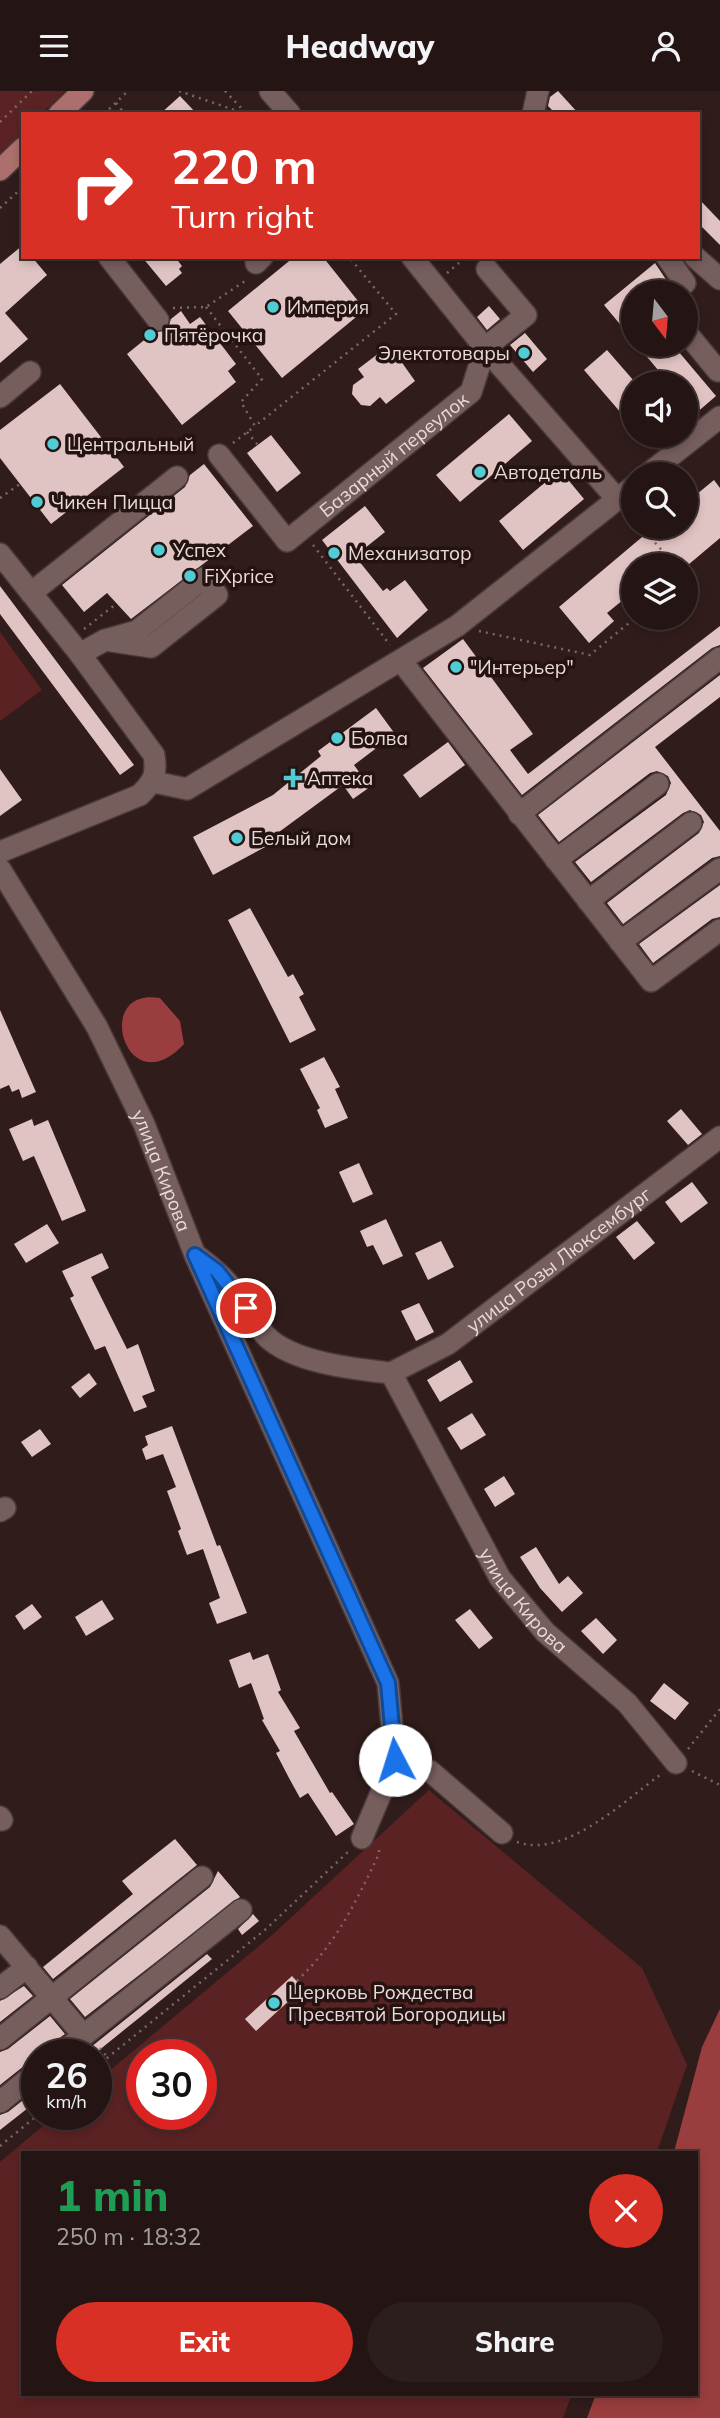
<!DOCTYPE html>
<html lang="en">
<head>
<meta charset="utf-8">
<style>
	body { margin:0; font-family:Mulish,sans-serif; background:#2c1e1d; color:#f1f3f6; height:100vh; display:flex; flex-direction:column; font-size:26px; white-space:nowrap }
	* { box-sizing:border-box; margin:0 }
	p { font-size:23px; color:#a39fa0 }
	.icon { flex:none; width:38px; height:38px; fill:none; stroke:currentColor; stroke-width:2; stroke-linecap:round; stroke-linejoin:round }
	.map { position:relative; flex:1; overflow:hidden }
	.sheet { position:absolute; left:21px; top:2060px; width:677px; height:245px; display:flex; flex-direction:column; background:#241514; border-radius:0px; box-shadow:0 4px 10px #0003,0 0 0 2px #413434 }
	.sheet>* { flex:none }
	.guide { position:absolute; left:21px; top:21px; width:679px; height:147px; border-radius:0px; box-shadow:0 4px 10px #0003,0 0 0 2px #413434; background:#d93025; color:#fff; overflow:hidden }
	.needle { width:46px; rotate:164deg }
	.buttons { position:absolute; left:621px; top:189px; display:grid; gap:14px }
	.buttons a { display:grid; place-items:center; width:77px; height:77px; border-radius:50%; background:#241514; box-shadow:0 4px 10px #0003,0 0 0 2px #413434; font-size:35px }
	.speed { position:absolute; left:21px; top:1948px; display:flex; gap:14px; font-size:35px; font-weight:700; text-align:center }
	.speed>* { display:grid; place-content:center; width:91px; height:91px; border-radius:50%; background:#241514; box-shadow:0 4px 10px #0003,0 0 0 2px #413434; line-height:1 }
	.speed small { font-size:18px; font-weight:400 }
	.speed .limit { border:10px solid #d22; background:#fff; color:#111 }
	.pin { position:absolute; display:grid; place-items:center; width:60px; height:60px; color:#fff; margin:-30px; border:4px solid #fff; border-radius:50%; box-shadow:0 2px 7px #0007 }
	.me { position:absolute; width:77px; margin:-38px; rotate:355deg; stroke-linejoin:round; filter:drop-shadow(0 0 5px #0008) }
	.turn { display:flex; align-items:center; gap:24px; height:147px; padding:0 35px; font-size:32px }
	.turn .icon { width:91px; height:91px; stroke-width:2.5 }
	.turn b { display:block; font-size:49px; line-height:60px }
	.round { display:grid; place-items:center; flex:none; width:74px; height:74px; border-radius:37px; background:#2c1e1d }
	.head { display:flex; align-items:center; justify-content:space-between; height:119px; padding:0 35px }
	h1 { font-size:42px; font-weight:800; line-height:52px; color:#1e9e55 }
	.primary-button { display:flex; gap:14px; margin-top:auto; padding:14px 35px }
	.primary-button a { flex:1; height:80px; border-radius:42px; background:#d93025; color:#fff; font-size:28px; font-weight:800; line-height:80px; text-align:center }
	.primary-button a+a { background:#2c1e1d; color:#f1f3f6 }
	header { display:flex; justify-content:space-between; align-items:center; height:91px; padding:0 35px; background:#241514; font-size:32px; font-weight:800 }
	.map>svg:first-child { display:block }
	.green { fill:#5b2223; fill-rule:evenodd }
	.water { fill:#993d3e }
	.building { fill:#e0c4c3 }
	.lines { fill:none; stroke-linecap:round; stroke-linejoin:round }
	.minor-casing { stroke:#493939; stroke-width:24 }
	.major-casing { stroke:#493939; stroke-width:24 }
	.path { stroke:#7a6867; stroke-width:2.5; stroke-dasharray:2 5; stroke-linecap:butt }
	.minor { stroke:#765e5d; stroke-width:21 }
	.major { stroke:#ac6f6d; stroke-width:21 }
	.route-casing { stroke:#114b97; stroke-width:18 }
	.route { stroke:#1a73e8; stroke-width:12 }
	.poi-dot { fill:#51ccd5; stroke:#251312; stroke-width:2.5 }
	.labels { text-anchor:middle; stroke-width:7; stroke-linejoin:round; paint-order:stroke }
	.poi-label { font-size:19px; fill:#e9dbda; stroke:#251312; text-anchor:start }
	.street-label { font-size:19px; fill:#e9dbda; stroke:#251312 }
</style>
</head>
<body>
<header><svg class="icon" aria-label="menu" viewBox="0 0 24 24"><path d="M4 6h16M4 12h16M4 18h16"/></svg>Headway<svg class="icon" aria-label="person" viewBox="0 0 24 24"><circle cx="12" cy="8" r="4"/><path d="M4 21q1-7 8-7t8 7"/></svg></header>
<div class="map">
<svg width="720" height="2327" viewBox="0 0 720 2327">
	<rect width="100%" height="100%" fill="#301c1b"/>
	<path class="green" d="M 0,0 L 65,0 L 41,23 L 23,23 L 23,41 L 0,63 Z
		M 0,541 L 42,599 L 0,630 Z
		M 429,1699 L 642,1877 L 687,1974 L 657,2061 L 23,2062 L 23,2303 L 572,2303 L 563,2327 L 0,2327 L 0,2071 L 57,2023 L 96,2023 L 96,1991 L 271,1845 ZM 142,1964 L 201,1964 L 201,2023 L 142,2023 Z"/>
	<path class="water" d="M 160,907 L 180,930 L 184,953 C 126,1016 91,895 160,907 Z
		M 720,1918 L 720,2327 L 587,2327 L 596,2303 L 696,2303 L 696,2062 L 674,2061 L 702,1956 Z"/>
	<path class="building" d="M 558,0 L 579,23 L 556,23 L 548,15 L 550,6 Z
		M 180,5 L 197,23 L 160,23 Z
		M 698,107 L 720,130 L 720,154 L 698,132 Z
		M 23,154 L 23,166 L 32,166 L 47,184 L 5,222 L 28,248 L 0,272 L 0,173 Z
		M 142,166 L 175,166 L 182,175 L 179,178 L 182,182 L 166,195 Z
		M 294,166 L 323,166 L 358,210 L 354,213 L 361,222 L 282,287 L 228,220 Z
		M 655,172 L 667,190 L 654,201 L 634,201 L 634,250 L 604,214 Z
		M 489,215 L 500,228 L 487,239 L 477,226 Z
		M 181,220 L 190,233 L 200,226 L 236,273 L 228,280 L 236,291 L 182,334 L 127,263 L 154,241 L 167,239 L 171,228 Z
		M 525,242 L 547,268 L 533,281 L 510,254 Z
		M 637,254 L 673,254 L 716,305 L 695,323 L 686,312 L 686,292 L 669,292 Z
		M 387,256 L 396,267 L 398,266 L 415,290 L 386,313 L 380,306 L 370,315 L 361,314 L 352,303 L 353,294 L 364,286 L 358,278 Z
		M 607,259 L 634,290 L 634,337 L 584,279 Z
		M 60,293 L 124,376 L 51,433 L 0,367 L 0,339 Z
		M 509,323 L 532,350 L 460,411 L 436,384 Z
		M 271,344 L 301,382 L 277,401 L 247,362 Z
		M 204,373 L 253,435 L 131,528 L 107,502 L 84,521 L 62,494 L 185,396 L 190,384 Z
		M 560,379 L 584,408 L 523,459 L 499,430 Z
		M 714,389 L 720,397 L 720,447 L 688,474 L 634,474 L 634,500 L 607,522 L 614,530 L 589,552 L 559,516 L 654,436 L 686,436 L 686,412 Z
		M 365,415 L 385,441 L 355,465 L 383,500 L 387,497 L 390,500 L 405,489 L 428,519 L 397,547 L 322,449 Z
		M 0,495 L 134,674 L 120,684 L 0,523 Z
		M 720,535 L 720,554 L 712,557 L 522,704 L 423,577 L 463,548 L 533,643 L 510,659 L 528,683 Z
		M 720,584 L 720,606 L 655,656 L 720,740 L 720,765 L 712,767 L 623,833 L 607,812 L 699,742 L 704,731 L 701,724 L 690,719 L 683,722 L 591,791 L 575,771 L 666,704 L 671,692 L 668,685 L 657,680 L 650,682 L 559,751 L 538,724 Z
		M 376,617 L 395,643 L 354,674 L 370,696 L 353,708 L 343,694 L 279,741 L 282,747 L 213,784 L 193,746 L 273,704 L 321,665 L 318,660 Z
		M 448,651 L 465,674 L 420,707 L 403,684 Z
		M 0,678 L 22,709 L 0,725 Z
		M 720,794 L 720,826 L 712,828 L 653,872 L 639,853 Z
		M 250,817 L 288,886 L 293,883 L 304,903 L 299,906 L 316,939 L 290,952 L 228,829 Z
		M 0,919 L 36,1001 L 22,1007 L 19,998 L 12,1001 L 9,994 L 0,998 Z
		M 324,966 L 340,996 L 335,998 L 348,1027 L 325,1037 L 317,1019 L 320,1017 L 300,978 Z
		M 681,1018 L 702,1043 L 688,1054 L 667,1030 Z
		M 32,1028 L 34,1035 L 48,1029 L 86,1120 L 62,1130 L 34,1065 L 23,1070 L 9,1038 Z
		M 359,1072 L 373,1103 L 353,1112 L 339,1081 Z
		M 692,1091 L 708,1112 L 681,1132 L 665,1111 Z
		M 386,1128 L 403,1165 L 383,1174 L 373,1154 L 367,1156 L 360,1140 Z
		M 637,1130 L 655,1152 L 634,1169 L 616,1146 Z
		M 47,1133 L 59,1152 L 26,1172 L 14,1153 Z
		M 441,1150 L 454,1176 L 428,1189 L 415,1162 Z
		M 102,1162 L 109,1177 L 91,1186 L 127,1258 L 138,1253 L 155,1300 L 142,1305 L 147,1316 L 134,1321 L 105,1255 L 95,1259 L 70,1207 L 74,1205 L 62,1180 Z
		M 419,1212 L 434,1241 L 416,1250 L 401,1220 Z
		M 460,1269 L 473,1291 L 440,1311 L 427,1289 Z
		M 89,1282 L 97,1293 L 80,1307 L 71,1296 Z
		M 472,1322 L 486,1344 L 461,1359 L 447,1337 Z
		M 172,1335 L 217,1455 L 220,1454 L 247,1522 L 217,1533 L 209,1512 L 220,1507 L 203,1458 L 187,1464 L 178,1440 L 181,1438 L 167,1400 L 176,1396 L 163,1363 L 146,1369 L 142,1358 L 148,1354 L 145,1345 Z
		M 40,1338 L 51,1353 L 32,1366 L 21,1351 Z
		M 504,1385 L 515,1403 L 495,1416 L 484,1398 Z
		M 536,1456 L 559,1493 L 568,1485 L 583,1502 L 562,1521 L 540,1497 L 520,1466 Z
		M 102,1509 L 114,1528 L 86,1545 L 75,1526 Z
		M 32,1513 L 42,1526 L 24,1539 L 15,1525 Z
		M 470,1518 L 493,1547 L 479,1558 L 455,1529 Z
		M 596,1527 L 617,1549 L 603,1563 L 581,1540 Z
		M 250,1561 L 253,1569 L 268,1563 L 281,1599 L 278,1601 L 300,1637 L 294,1640 L 330,1702 L 332,1701 L 354,1733 L 336,1745 L 308,1702 L 300,1707 L 289,1687 L 276,1662 L 280,1660 L 262,1629 L 264,1628 L 251,1592 L 239,1597 L 229,1569 Z
		M 664,1592 L 689,1612 L 675,1629 L 650,1610 Z
		M 175,1748 L 197,1774 L 53,1888 L 43,1876 L 133,1803 L 122,1790 Z
		M 218,1780 L 240,1806 L 85,1926 L 70,1908 L 210,1796 Z
		M 253,1823 L 259,1830 L 242,1844 L 238,1838 Z
		M 207,1863 L 212,1868 L 103,1956 L 94,1964 L 81,1964 Z
		M 292,1885 L 303,1897 L 256,1940 L 245,1928 Z
		M 24,1895 L 33,1905 L 0,1931 L 0,1910 Z
		M 50,1925 L 65,1943 L 50,1954 L 46,1964 L 37,1964 L 37,1968 L 29,1971 L 0,1994 L 0,1961 L 8,1958 Z
		M 37,1998 L 37,2010 L 0,2039 L 0,2024 L 8,2021 Z"/>
	<g class="lines">
		<g class="minor-casing">
			<g id="minor">
				<path d="M 270,0 L 290,23"/>
				<path d="M 533,23 L 538,0"/>
				<path d="M 109,166 L 158,229"/>
				<path d="M 412,166 L 485,257 L 617,408"/>
				<path d="M 667,166 L 685,192 L 674,201"/>
				<path d="M 695,166 L 720,188"/>
				<path d="M 256,172 L 262,166"/>
				<path d="M 686,241 L 718,280"/>
				<path d="M 485,257 L 526,224 L 487,178"/>
				<path d="M 0,306 L 30,281"/>
				<path id="s1" d="M 219,364 L 287,450 L 471,301 L 485,257"/>
				<path d="M 648,383 L 720,326"/>
				<path d="M 0,463 L 80,563 L 154,664 C 157,684 154,690 140,704 L 0,761"/>
				<path d="M 31,502 L 177,386"/>
				<path d="M 80,563 L 105,549 L 137,540 L 204,487 L 217,504 L 151,556 L 105,549"/>
				<path d="M 402,571 L 651,890 L 720,839"/>
				<path d="M 154,691 L 187,698 L 457,535 L 634,395"/>
				<path d="M 519,723 L 720,567"/>
				<path d="M 556,769 L 658,693"/>
				<path id="s2" d="M 0,778 L 97,936 L 144,1033 L 195,1164 L 388,1592 L 395,1669 L 362,1747"/>
				<path d="M 588,810 L 691,732"/>
				<path d="M 620,851 L 720,778"/>
				<path d="M 197,1165 C 212,1176 225,1187 236,1202 C 247,1216 254,1233 267,1246 C 294,1272 355,1278 391,1282"/>
				<path id="s3" d="M 391,1282 L 500,1487 L 545,1541 L 627,1612 L 676,1672"/>
				<path id="s4" d="M 391,1282 L 448,1253 L 720,1046"/>
				<path d="M 0,1420 L 5,1417"/>
				<path d="M 395,1669 L 430,1680 L 502,1742"/>
				<path d="M 0,1726 L 2,1729"/>
				<path d="M 0,1845 L 83,1944"/>
				<path d="M 0,1897 L 27,1876"/>
				<path d="M 0,1948 L 202,1786"/>
				<path d="M 59,1964 L 241,1819"/>
				<path d="M 0,2011 L 37,1981"/>
			</g>
		</g>
		<g class="major-casing">
			<path id="major" d="M 59,23 L 83,0
				M 0,79 L 23,57"/>
		</g>
		<path class="path" d="M 179,0 L 246,23
			M 225,0 L 242,18
			M 116,12 L 125,23
			M 104,23 L 128,0
			M 0,31 L 32,0
			M 0,117 L 23,96
			M 447,182 L 466,166
			M 206,216 L 262,288 L 241,311 L 255,335 L 396,223 L 349,166
			M 173,217 L 206,216 L 248,188
			M 247,341 L 258,354
			M 233,352 L 255,335
			M 0,407 L 20,393
			M 628,421 L 634,427
			M 641,436 L 675,474
			M 313,454 L 390,554
			M 84,538 L 116,513
			M 479,540 L 590,564 L 635,527
			M 412,1642 L 418,1655
			M 688,1658 L 720,1618
			M 692,1680 L 720,1694
			M 517,1751 C 565,1768 624,1710 660,1684
			M 297,1890 C 338,1850 354,1814 379,1763 L 379,1756
			M 100,1957 L 108,1967
			M 96,1976 L 266,1838 L 349,1760
			M 0,2055 L 39,2023"/>
		<use href="#minor" class="minor"/>
		<use href="#major" class="major"/>
	</g>
	<g class="lines">
		<g class="route-casing">
			<path id="route" d="M 246,1217 L 217,1180 L 195,1164 L 388,1592 L 395,1669"/>
		</g>
		<use href="#route" class="route"/>
	</g>
	<g class="poi-dot">
		<circle cx="273" cy="216" r="7"/>
		<circle cx="150" cy="244" r="7"/>
		<circle cx="524" cy="262" r="7"/>
		<circle cx="53" cy="353" r="7"/>
		<circle cx="480" cy="381" r="7"/>
		<circle cx="37" cy="411" r="7"/>
		<circle cx="159" cy="459" r="7"/>
		<circle cx="334" cy="462" r="7"/>
		<circle cx="190" cy="485" r="7"/>
		<circle cx="456" cy="576" r="7"/>
		<circle cx="337" cy="647" r="7"/>
		<path d="M289.5 676.5h7v7h7v7h-7v7h-7v-7h-7v-7h7z"/>
		<circle cx="237" cy="747" r="7"/>
		<circle cx="274" cy="1912" r="7"/>
	</g>
	<g class="labels">
		<g class="poi-label">
			<text x="287" y="223">Империя</text>
			<text x="164" y="251">Пятёрочка</text>
			<text x="510" y="269" text-anchor="end">Электотовары</text>
			<text x="67" y="360">Центральный</text>
			<text x="494" y="388">Автодеталь</text>
			<text x="51" y="418">Чикен Пицца</text>
			<text x="173" y="466">Успех</text>
			<text x="348" y="469">Механизатор</text>
			<text x="204" y="492">FiXprice</text>
			<text x="470" y="583">"Интерьер"</text>
			<text x="351" y="654">Болва</text>
			<text x="307" y="694">Аптека</text>
			<text x="251" y="754">Белый дом</text>
			<text x="288" y="1908">Церковь Рождества<tspan x="288" dy="22">Пресвятой Богородицы</tspan></text>
		</g>
		<g class="street-label">
			<text dy="7" stroke="none"><textPath href="#s1" startOffset="247">Базарный переулок</textPath></text>
			<text dy="7" stroke="none"><textPath href="#s2" startOffset="343">улица Кирова</textPath></text>
			<text dy="7" stroke="none"><textPath href="#s4" startOffset="203">улица Розы Люксембург</textPath></text>
			<text dy="7" stroke="none"><textPath href="#s3" startOffset="264">улица Кирова</textPath></text>
		</g>
	</g>
</svg>
<div class="buttons">
<a><svg class="needle" viewBox="-14 -14 28 28"><path d="M0-13l5 13h-10z" fill="#e53935"/><path d="M0 13l5-13h-10z" fill="#a39fa0"/></svg></a>
<a><svg class="icon" aria-label="sound" viewBox="0 0 24 24"><path d="M4 9h4l5-4v14l-5-4H4zM17 9q2 3 0 6"/></svg></a>
<a><svg class="icon" aria-label="search" viewBox="0 0 24 24"><circle cx="10" cy="10" r="6"/><path d="M15 15l6 6"/></svg></a>
<a><svg class="icon" aria-label="layers" viewBox="0 0 24 24"><path d="M12 4l9 5-9 5-9-5zM3 14l9 5 9-5"/></svg></a>
</div>
<div class="speed"><div>26<small>km/h</small></div><div class="limit">30</div></div>
<div class="pin" style="left:246px;top:1217px;background:#d93025"><svg class="icon" aria-label="arrive" viewBox="0 0 24 24"><path d="M6 21V4h12l-3 4 3 4H6"/></svg></div>
<svg class="me" style="left:395px;top:1669px" viewBox="-20 -20 40 40"><circle r="19" fill="#fff"/><path d="M0-13L10 11 0 6-10 11z" fill="#1a73e8"/></svg>
<div class="guide">
<div class="turn"><svg class="icon" aria-label="right" viewBox="0 0 24 24"><path d="M7 20v-9h11M14 6l5 5-5 5"/></svg><div><b>220 m</b>Turn right</div></div>
</div>
<section class="sheet">
<div class="head"><div><h1>1 min</h1><p>250 m · 18:32</p></div><a class="round" style="background:#d93025;color:#fff"><svg class="icon" aria-label="close" viewBox="0 0 24 24"><path d="M6 6l12 12M18 6L6 18"/></svg></a></div>
<div class="primary-button"><a>Exit</a><a>Share</a></div>
</section>
</div>
</body>
</html>
